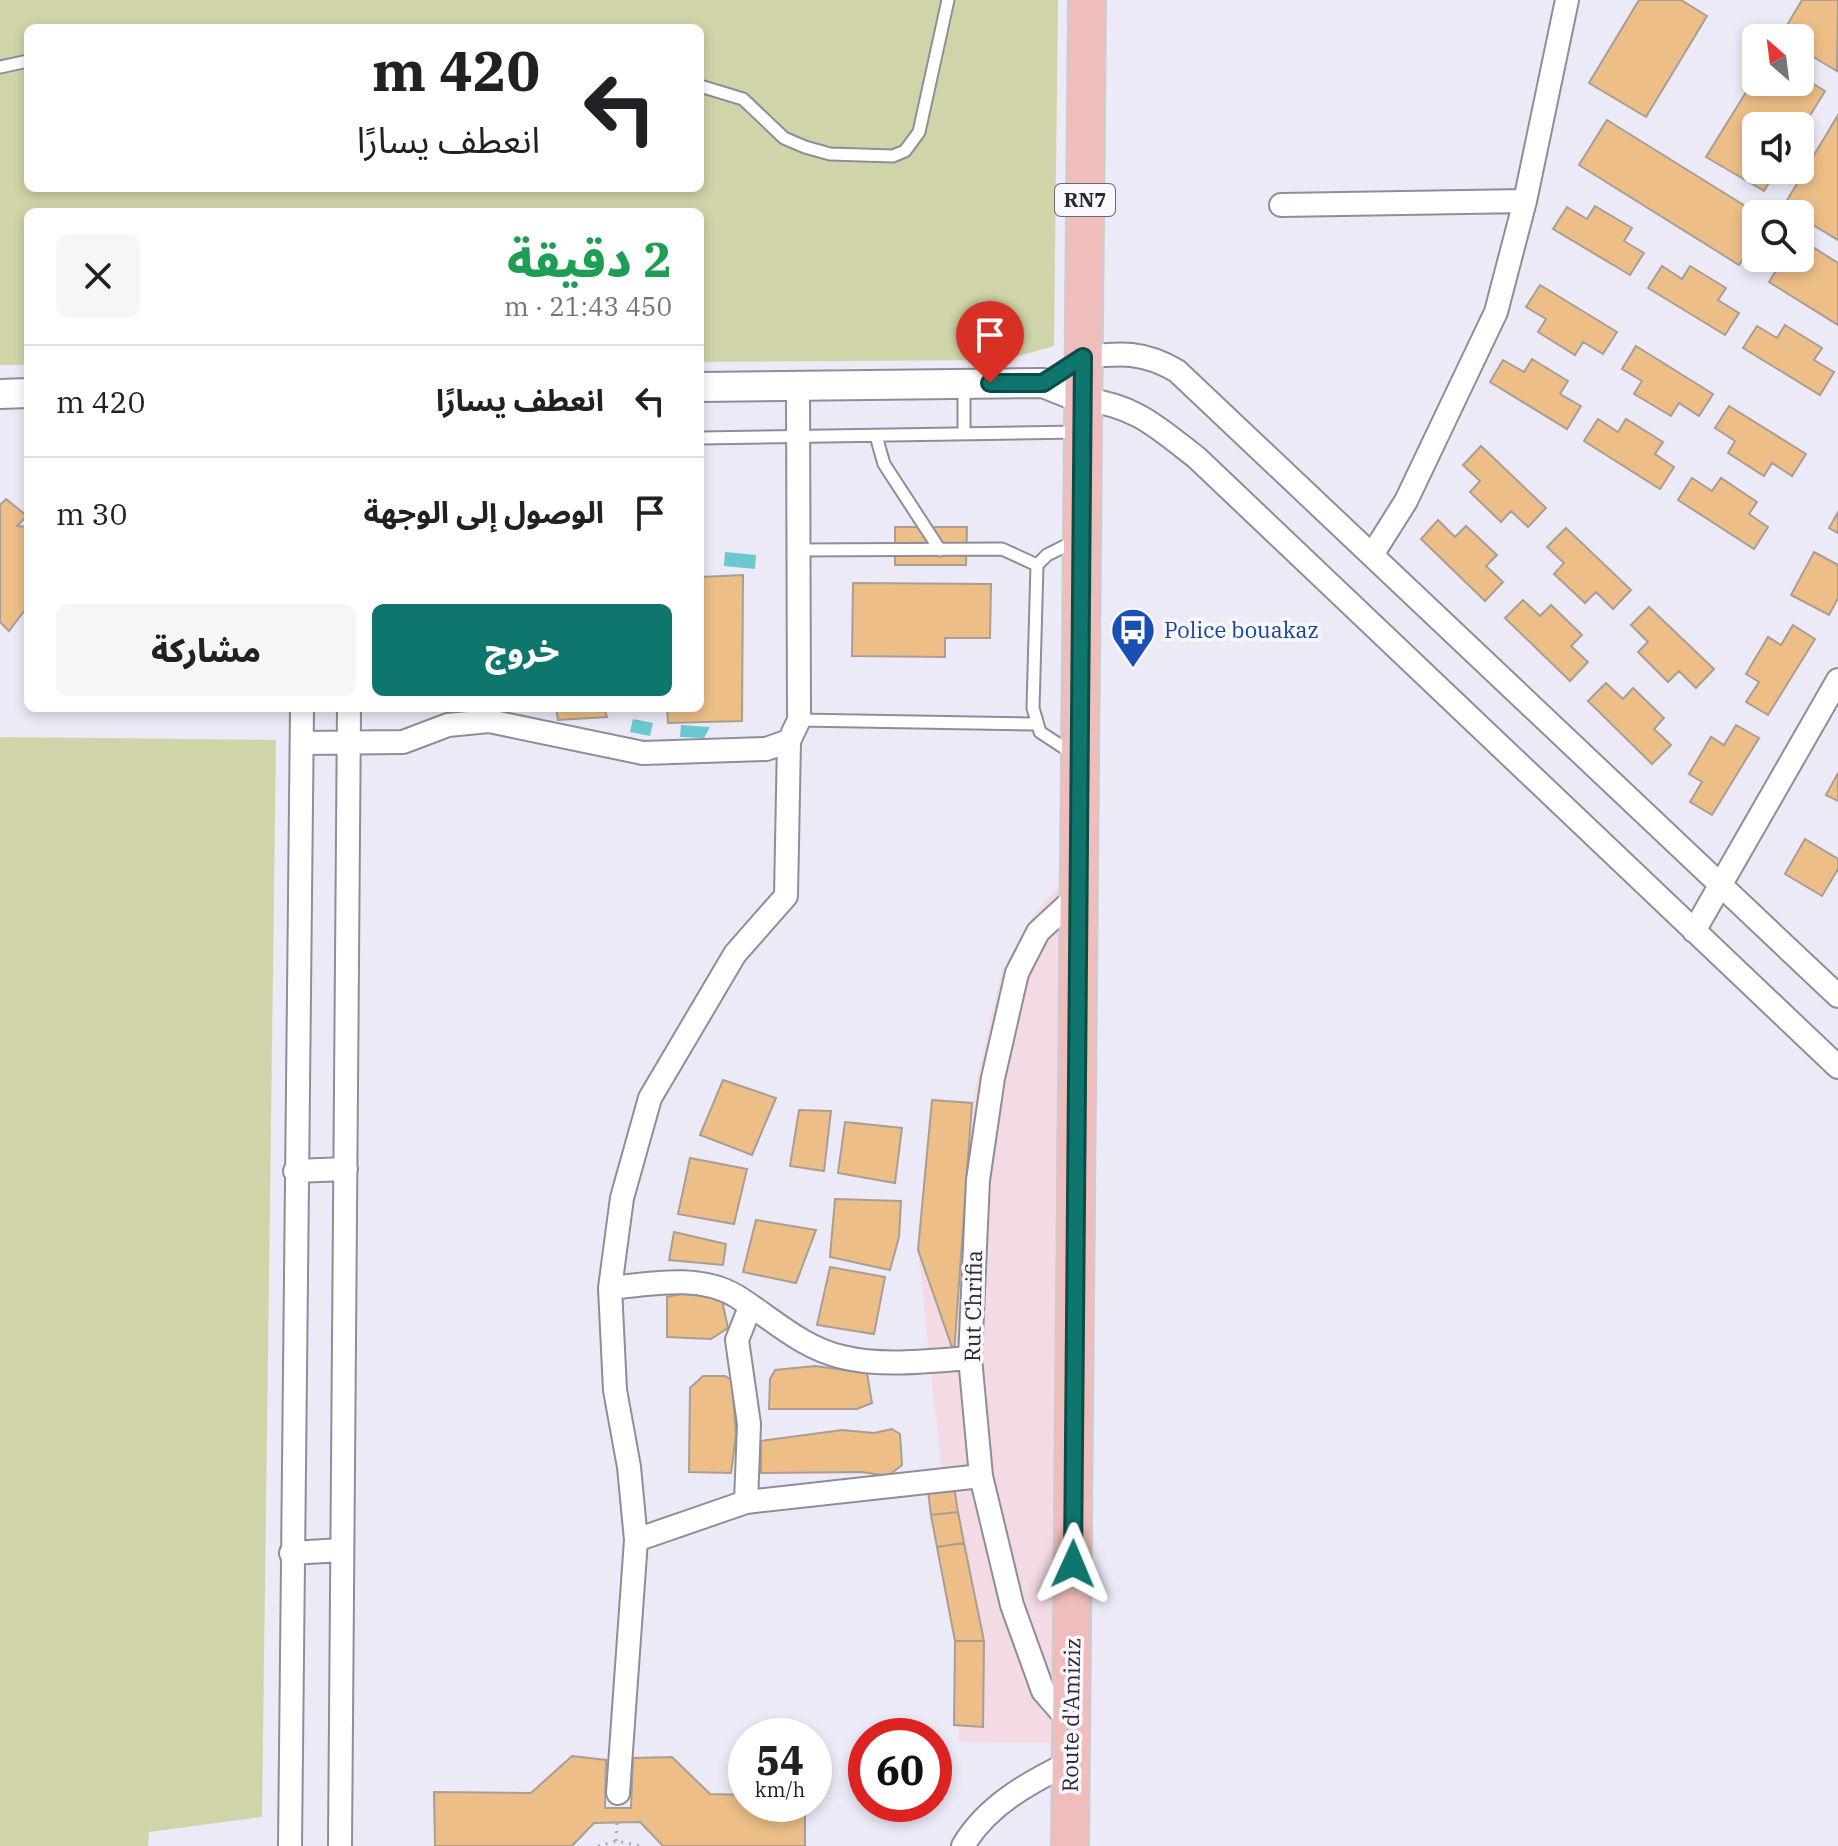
<!DOCTYPE html>
<html lang="ar">
<head>
<meta charset="utf-8">
<style>
	body { margin:0; font-family:"IBM Plex Serif","Noto Sans Arabic",serif; background:#f6f6f6; color:#202124; direction:rtl; height:100vh; display:flex; flex-direction:column; font-size:30px; white-space:nowrap }
	* { box-sizing:border-box; margin:0 }
	p { font-size:26px; color:#757577 }
	.icon { flex:none; width:44px; height:44px; fill:none; stroke:currentColor; stroke-width:2; stroke-linecap:round; stroke-linejoin:round }
	.map { position:relative; flex:1; overflow:hidden; direction:ltr }
	.panel { position:absolute; left:24px; top:208px; width:680px; height:504px; display:flex; flex-direction:column; background:#fff; border-radius:12px; box-shadow:0 4px 12px #0003; direction:rtl }
	.panel>* { flex:none }
	.top-card { position:absolute; left:24px; top:24px; width:680px; height:168px; border-radius:12px; box-shadow:0 4px 12px #0003; direction:rtl; background:#fff; color:#202124; overflow:hidden }
	.needle { width:52px; rotate:332deg }
	.controls { position:absolute; left:1742px; top:24px; display:grid; gap:16px }
	.controls a { display:grid; place-items:center; width:72px; height:72px; border-radius:12px; background:#fff; box-shadow:0 4px 12px #0003; font-size:40px }
	.speed { position:absolute; left:728px; top:1718px; display:flex; gap:16px; font-size:40px; font-weight:700; text-align:center }
	.speed>* { display:grid; place-content:center; width:104px; height:104px; border-radius:50%; background:#fff; box-shadow:0 4px 12px #0003; line-height:1 }
	.speed small { font-size:20px; font-weight:400 }
	.speed .limit { border:12px solid #d22; background:#fff; color:#111 }
	.pin { position:absolute; display:grid; place-items:center; width:68px; height:68px; color:#fff; margin:-82px -34px; border-radius:50% 50% 50% 0; rotate:-45deg; box-shadow:0 0 8px #0007 }
	.pin .icon { rotate:45deg }
	.me { position:absolute; width:88px; margin:-44px; rotate:1deg; stroke-linejoin:round; filter:drop-shadow(0 0 6px #0008) }
	.turn { display:flex; align-items:center; gap:28px; height:168px; padding:0 32px; font-size:36px }
	.turn .icon { width:104px; height:104px; stroke-width:2.5 }
	.turn b { display:block; font-size:56px; line-height:68px }
	.round { display:grid; place-items:center; flex:none; width:84px; height:84px; border-radius:12px; background:#f6f6f6 }
	.summary { display:flex; align-items:center; justify-content:space-between; height:136px; padding:0 32px }
	h1 { font-size:48px; font-weight:800; line-height:60px; color:#1e9e55 }
	.button { display:flex; gap:16px; margin-top:auto; padding:16px 32px }
	.button a { flex:1; height:92px; border-radius:12px; background:#0f766e; color:#fff; font-size:32px; font-weight:800; line-height:92px; text-align:center }
	.button a+a { background:#f6f6f6; color:#202124 }
	ul { padding:0; list-style:none }
	li { display:flex; align-items:center; gap:24px; height:112px; padding:0 32px; border-top:2px solid #e0e0e0 }
	li div { flex:1 }
	li b { display:block; font-size:30px }
	li em { font-style:normal }
	.map>svg:first-child { display:block }
	.commercial { fill:#f3dae4 }
	.green { fill:#d1d4a8; fill-rule:evenodd }
	.water { fill:#6bc8d1 }
	.building { fill:#edbe87; stroke:#a89e94; stroke-width:2 }
	.lines { fill:none; stroke-linecap:round; stroke-linejoin:round }
	.service-casing { stroke:#8f8d99; stroke-width:15 }
	.minor-casing { stroke:#8f8d99; stroke-width:26 }
	.tertiary-casing { stroke:#8f8d99; stroke-width:32 }
	.primary-casing { stroke:#cccccd; stroke-width:40 }
	.path { stroke:#acabb5; stroke-width:3; stroke-dasharray:2 6; stroke-linecap:butt }
	.service { stroke:#fff; stroke-width:11 }
	.minor { stroke:#fff; stroke-width:22 }
	.tertiary { stroke:#fff; stroke-width:28 }
	.primary { stroke:#eebdbc; stroke-width:36 }
	.route-casing { stroke:#0a4d48; stroke-width:20 }
	.route { stroke:#0f766e; stroke-width:14 }
	.labels { text-anchor:middle; stroke-width:7; stroke-linejoin:round; paint-order:stroke }
	.shield { fill:#f9f8fe; stroke:#68676c; stroke-width:2 }
	.shield-label { font-size:20px; font-weight:bold; fill:#2a292e }
	.transit-label { font-size:22px; fill:#164399; stroke:#f9f8fe; text-anchor:start }
	.street-label { font-size:22px; fill:#2a292e; stroke:#f9f8fe }
</style>
</head>
<body>
<div class="map">
<svg width="1838" height="1846" viewBox="0 0 1838 1846">
	<rect width="100%" height="100%" fill="#eceaf7"/>
	<path class="commercial" d="M 1064,880 L 1058,1743 L 958,1742 L 961,1653 L 918,1250 L 932,1100 L 972,1102 L 1001,973 L 1034,914 Z"/>
	<path class="green" d="M 0,0 L 1058,0 L 1054,346 L 1005,360 L 700,362 L 700,212 L 28,212 L 28,365 L 0,365 ZM 28,28 L 700,28 L 700,188 L 28,188 Z
		M 0,737 L 276,740 L 262,1817 L 149,1832 L 148,1846 L 0,1846 Z"/>
	<path class="water" d="M 725,552 L 756,555 L 755,569 L 724,566 Z
		M 633,719 L 653,723 L 650,736 L 630,732 Z
		M 681,725 L 710,727 L 704,738 L 680,737 Z"/>
	<path class="building" d="M 1639,0 L 1681,0 L 1707,16 L 1646,117 L 1589,83 Z
		M 1802,0 L 1838,0 L 1837,71 L 1800,49 L 1800,38 L 1780,37 Z
		M 1756,76 L 1756,82 L 1800,82 L 1800,76 L 1825,91 L 1800,132 L 1800,126 L 1756,126 L 1756,170 L 1777,170 L 1764,191 L 1706,157 Z
		M 1838,115 L 1838,240 L 1783,207 Z
		M 1607,120 L 1758,214 L 1756,238 L 1739,265 L 1579,165 Z
		M 1595,206 L 1632,228 L 1624,241 L 1644,253 L 1630,275 L 1553,229 L 1567,207 L 1587,219 Z
		M 1800,239 L 1838,263 L 1838,325 L 1769,282 L 1784,258 L 1800,258 Z
		M 1662,266 L 1682,279 L 1690,266 L 1726,288 L 1718,300 L 1739,313 L 1725,335 L 1648,288 Z
		M 1540,285 L 1617,332 L 1603,354 L 1583,342 L 1575,355 L 1538,332 L 1546,319 L 1526,307 Z
		M 1785,325 L 1822,348 L 1814,360 L 1834,372 L 1820,395 L 1743,348 L 1757,326 L 1777,338 Z
		M 1636,346 L 1713,394 L 1699,416 L 1679,403 L 1671,416 L 1634,394 L 1642,381 L 1622,369 Z
		M 1532,359 L 1568,381 L 1560,394 L 1581,406 L 1567,429 L 1490,382 L 1503,360 L 1524,372 Z
		M 1729,406 L 1806,454 L 1792,476 L 1772,463 L 1764,476 L 1728,453 L 1735,441 L 1715,428 Z
		M 1598,419 L 1618,432 L 1626,419 L 1663,442 L 1655,454 L 1674,467 L 1660,489 L 1584,441 Z
		M 1481,446 L 1546,508 L 1528,527 L 1511,511 L 1501,522 L 1470,492 L 1480,481 L 1463,465 Z
		M 1692,478 L 1712,491 L 1721,478 L 1757,502 L 1749,514 L 1768,527 L 1754,549 L 1678,500 Z
		M 6,499 L 27,516 L 17,526 L 28,527 L 28,606 L 9,631 L 0,622 L 0,505 Z
		M 1838,512 L 1838,533 L 1829,528 Z
		M 1438,520 L 1455,537 L 1466,526 L 1497,555 L 1486,566 L 1503,582 L 1485,601 L 1421,539 Z
		M 895,527 L 967,527 L 966,565 L 895,565 Z
		M 1566,528 L 1631,590 L 1613,609 L 1596,592 L 1585,603 L 1554,574 L 1564,563 L 1547,547 Z
		M 1814,552 L 1838,565 L 1838,598 L 1829,615 L 1791,595 Z
		M 743,575 L 742,721 L 668,723 L 667,708 L 700,708 L 700,577 Z
		M 853,583 L 991,584 L 990,638 L 945,638 L 945,657 L 852,656 Z
		M 1523,600 L 1540,616 L 1551,605 L 1582,635 L 1571,646 L 1588,662 L 1570,681 L 1505,618 Z
		M 1649,607 L 1714,669 L 1696,688 L 1679,671 L 1668,682 L 1638,652 L 1648,642 L 1631,625 Z
		M 1793,625 L 1815,639 L 1768,715 L 1746,702 L 1759,682 L 1746,674 L 1768,637 L 1781,645 Z
		M 1606,683 L 1623,699 L 1633,688 L 1664,718 L 1654,729 L 1671,745 L 1652,764 L 1588,701 Z
		M 556,708 L 604,708 L 607,717 L 558,720 Z
		M 1736,725 L 1759,738 L 1712,815 L 1690,802 L 1702,782 L 1689,774 L 1711,737 L 1724,745 Z
		M 1838,773 L 1838,801 L 1826,795 Z
		M 1805,839 L 1838,859 L 1838,869 L 1822,896 L 1785,874 Z
		M 723,1080 L 776,1098 L 752,1155 L 700,1135 Z
		M 932,1100 L 972,1103 L 954,1353 L 918,1250 Z
		M 799,1110 L 831,1111 L 824,1171 L 790,1166 Z
		M 845,1122 L 902,1128 L 895,1183 L 838,1173 Z
		M 690,1158 L 747,1169 L 734,1224 L 678,1214 Z
		M 835,1199 L 901,1201 L 899,1237 L 890,1270 L 830,1257 Z
		M 756,1220 L 816,1230 L 796,1283 L 743,1272 Z
		M 674,1232 L 726,1244 L 723,1265 L 669,1260 Z
		M 830,1267 L 885,1277 L 874,1334 L 817,1325 Z
		M 685,1293 L 721,1296 L 728,1328 L 711,1339 L 667,1337 L 667,1297 Z
		M 815,1366 L 867,1373 L 872,1403 L 857,1409 L 769,1409 L 770,1379 L 775,1370 Z
		M 703,1376 L 725,1376 L 732,1380 L 736,1435 L 731,1473 L 689,1472 L 690,1388 Z
		M 892,1429 L 900,1434 L 902,1465 L 888,1476 L 862,1472 L 761,1473 L 761,1441 L 842,1430 L 874,1433 Z
		M 954,1487 L 958,1512 L 931,1515 L 928,1491 Z
		M 958,1512 L 964,1543 L 937,1547 L 931,1515 Z
		M 964,1543 L 984,1641 L 955,1641 L 937,1547 Z
		M 955,1641 L 984,1641 L 983,1727 L 954,1725 Z
		M 572,1756 L 606,1760 L 605,1808 L 631,1808 L 633,1758 L 672,1757 L 710,1794 L 746,1795 L 746,1804 L 805,1804 L 805,1846 L 663,1846 L 640,1822 L 594,1823 L 572,1846 L 435,1846 L 434,1792 L 531,1793 Z"/>
	<g class="lines">
		<g class="service-casing">
			<path id="service" d="M 0,67 L 28,61
				M 700,86 L 743,99 L 784,138 L 805,147 L 830,154 L 893,156 L 905,151 L 919,132 L 948,0
				M 964,434 L 964,384
				M 876,436 L 884,464 L 940,550
				M 700,438 L 1079,432
				M 799,550 L 1002,549 L 1037,565
				M 799,720 L 1036,724
				M 1075,755 L 1040,732 L 1033,708 L 1037,565 L 1047,555 L 1077,540"/>
		</g>
		<g class="minor-casing">
			<path id="minor" d="M 1281,205 L 1525,201
				M 1083,357 C 1121,353 1143,351 1177,371 L 1838,996
				M 1083,399 C 1136,406 1156,426 1197,458 L 1838,1067
				M 1372,555 L 1406,501 L 1496,312 L 1525,201 L 1567,0
				M 302,743 L 403,742 L 448,725 L 489,721 L 643,753 L 766,749 L 789,741
				M 1694,931 L 1838,680
				M 295,1171 L 346,1169
				M 610,1288 C 650,1284 700,1274 736,1296 C 772,1318 800,1347 842,1357 C 883,1367 928,1361 970,1358
				M 746,1502 L 749,1424 L 737,1340 L 750,1307
				M 636,1540 L 746,1502 L 981,1476
				M 291,1553 L 342,1550
				M 1071,1723 L 1043,1691 L 1012,1605 L 981,1476 L 970,1358 L 978,1180 L 993,1078 L 1017,973 L 1038,932 L 1079,894
				M 618,1793 L 636,1540 L 629,1467 L 615,1390 L 610,1288 L 622,1198 L 650,1098 L 735,954 L 786,896 L 789,741 L 799,720 L 798,386
				M 290,1846 L 302,708
				M 340,1846 L 349,708
				M 963,1846 C 987,1805 1030,1782 1071,1762"/>
		</g>
		<g class="tertiary-casing">
			<path id="tertiary" d="M 700,387 L 1043,383 L 1083,399
				M 0,394 L 28,393"/>
		</g>
		<g class="primary-casing">
			<path id="primary" d="M 1070,1846 L 1087,0"/>
		</g>
		<path class="path" d="M 616,1841 L 617,1823
			M 598,1846 L 616,1841 L 641,1846"/>
		<use href="#service" class="service"/>
		<use href="#minor" class="minor"/>
		<use href="#tertiary" class="tertiary"/>
		<use href="#primary" class="primary"/>
	</g>
	<g class="lines">
		<g class="route-casing">
			<path id="route" d="M 990,383 L 1043,383 L 1083,357 L 1073,1564"/>
		</g>
		<use href="#route" class="route"/>
	</g>
	<defs>
		<g id="bus-pin" transform="scale(2.3)"><path d="M0 17L-7.5 6A9.5 9.5 0 1 1 7.5 6Z" fill="#1a4fb4" stroke="#f9f8fe"/><path d="M-5-6H5V4H4V6H2V4H-2V6H-4V4H-5ZM-3.5-4V0h7V-4ZM-3.5 1.2v1.5H-2V1.2ZM2 1.2v1.5H3.5V1.2Z" fill="#fff"/></g>
	</defs>
	<g fill-rule="evenodd">
		<use href="#bus-pin" x="1133" y="630"/>
	</g>
	<g class="labels">
		<rect class="shield" x="1055" y="184" width="60" height="32" rx="6"/>
		<g class="shield-label">
			<text x="1085" y="207">RN7</text>
		</g>
		<g class="transit-label">
			<text x="1164" y="638">Police bouakaz</text>
		</g>
		<g class="street-label">
			<text transform="translate(973 1306) rotate(-89)" y="8">Rut Chrifia</text>
			<text transform="translate(1071 1715) rotate(-89)" y="8">Route d'Amiziz</text>
		</g>
	</g>
</svg>
<div class="controls">
<a><svg class="needle" viewBox="-14 -14 28 28"><path d="M0-13l5 13h-10z" fill="#e53935"/><path d="M0 13l5-13h-10z" fill="#757577"/></svg></a>
<a><svg class="icon" aria-label="sound" viewBox="0 0 24 24"><path d="M4 9h4l5-4v14l-5-4H4zM17 9q2 3 0 6"/></svg></a>
<a><svg class="icon" aria-label="search" viewBox="0 0 24 24"><circle cx="10" cy="10" r="6"/><path d="M15 15l6 6"/></svg></a>
</div>
<div class="speed"><div>54<small>km/h</small></div><div class="limit">60</div></div>
<div class="pin" style="left:990px;top:383px;background:#d93025"><svg class="icon" aria-label="arrive" viewBox="0 0 24 24"><path d="M6 21V4h12l-3 4 3 4H6"/></svg></div>
<svg class="me" style="left:1073px;top:1564px" viewBox="-20 -20 40 40"><path d="M0-17L14 15 0 8-14 15z" fill="#0f766e" stroke="#fff" stroke-width="4"/></svg>
<div class="top-card">
<div class="turn"><svg class="icon" aria-label="left" viewBox="0 0 24 24"><path d="M17 20v-9H6M10 6l-5 5 5 5"/></svg><div><b>420 m</b>انعطف يسارًا</div></div>
</div>
<section class="panel">
<div class="summary"><div><h1>2 دقيقة</h1><p>450 m · 21:43</p></div><a class="round"><svg class="icon" aria-label="close" viewBox="0 0 24 24"><path d="M6 6l12 12M18 6L6 18"/></svg></a></div>
<ul>
<li><svg class="icon" aria-label="left" viewBox="0 0 24 24"><path d="M17 20v-9H6M10 6l-5 5 5 5"/></svg><div><b>انعطف يسارًا</b></div><em>420 m</em></li>
<li><svg class="icon" aria-label="arrive" viewBox="0 0 24 24"><path d="M6 21V4h12l-3 4 3 4H6"/></svg><div><b>الوصول إلى الوجهة</b></div><em>30 m</em></li>
</ul>
<div class="button"><a>خروج</a><a>مشاركة</a></div>
</section>
</div>
</body>
</html>
